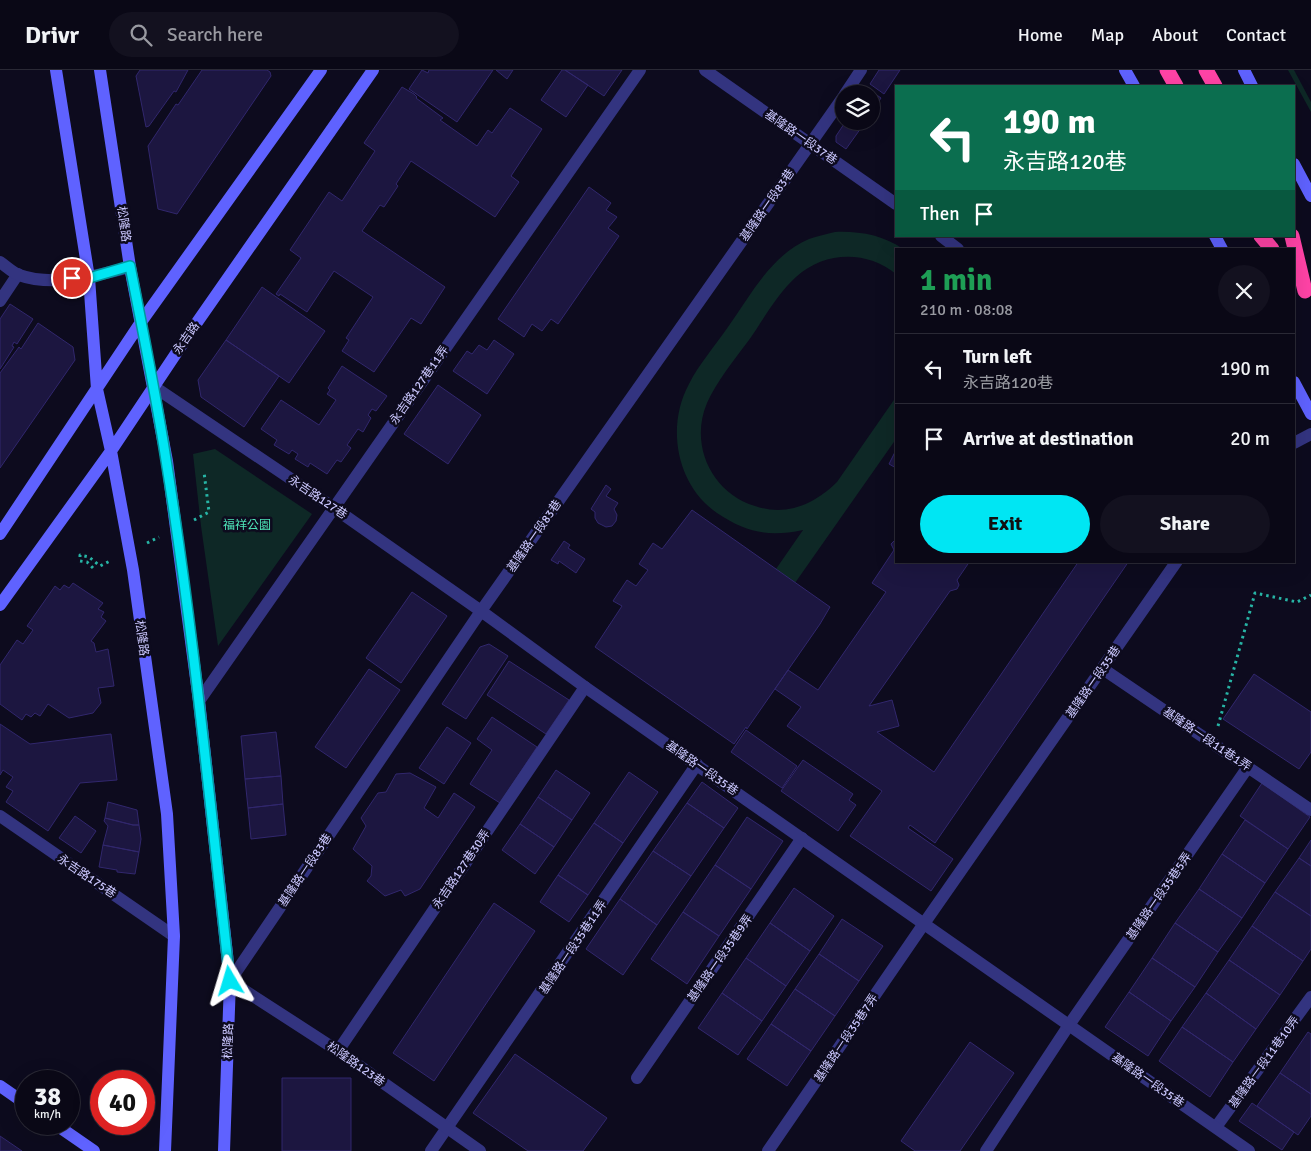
<!DOCTYPE html>
<html lang="en">
<head>
<meta charset="utf-8">
<style>
	body { margin:0; font-family:Signika,"Noto Sans TC",sans-serif; background:#13111f; color:#f1f3f6; height:100vh; display:flex; flex-direction:column; font-size:19px; white-space:nowrap }
	* { box-sizing:border-box; margin:0 }
	p { font-size:16px; color:#999aa1 }
	.icon { flex:none; width:28px; height:28px; fill:none; stroke:currentColor; stroke-width:2; stroke-linecap:round; stroke-linejoin:round }
	.map { position:relative; flex:1; overflow:hidden }
	.sheet { position:absolute; left:895px; top:178px; width:400px; height:315px; display:flex; flex-direction:column; background:#0a0816; border-radius:0px; box-shadow:0 5px 20px #0002,0 0 0 1px #2a2935 }
	.sheet>* { flex:none }
	.hud { position:absolute; left:895px; top:15px; width:400px; height:152px; border-radius:0px; box-shadow:0 5px 20px #0002,0 0 0 1px #2a2935; background:#0b6e4f; color:#fff; overflow:hidden }
	.tools { position:absolute; left:835px; top:15px; display:grid; gap:10px }
	.tools a { display:grid; place-items:center; width:45px; height:45px; border-radius:50%; background:#0a0816; box-shadow:0 5px 20px #0002,0 0 0 1px #2a2935; font-size:25px }
	.speed { position:absolute; left:15px; top:1000px; display:flex; gap:10px; font-size:25px; font-weight:700; text-align:center }
	.speed>* { display:grid; place-content:center; width:65px; height:65px; border-radius:50%; background:#0a0816; box-shadow:0 5px 20px #0002,0 0 0 1px #2a2935; line-height:1 }
	.speed small { font-size:12px; font-weight:400 }
	.speed .limit { border:8px solid #d22; background:#fff; color:#111 }
	.pin { position:absolute; display:grid; place-items:center; width:42px; height:42px; color:#fff; margin:-21px; border:2px solid #fff; border-radius:50%; box-shadow:0 1px 5px #0007 }
	.me { position:absolute; width:55px; margin:-28px; rotate:353deg; stroke-linejoin:round; filter:drop-shadow(0 0 4px #0008) }
	.turn { display:flex; align-items:center; gap:18px; height:105px; padding:0 25px; font-size:22px }
	.turn .icon { width:65px; height:65px; stroke-width:2.5 }
	.turn b { display:block; font-size:35px; line-height:42px }
	.then { display:flex; align-items:center; height:48px; padding:0 25px; background:#0003; gap:10px; font-size:19px }
	.round { display:grid; place-items:center; flex:none; width:52px; height:52px; border-radius:26px; background:#13111f }
	.summary { display:flex; align-items:center; justify-content:space-between; height:85px; padding:0 25px }
	h1 { font-size:30px; font-weight:700; line-height:38px; color:#1e9e55 }
	.action { display:flex; gap:10px; margin-top:auto; padding:10px 25px }
	.action a { flex:1; height:58px; border-radius:30px; background:#00e6f3; color:#111; font-size:20px; font-weight:700; line-height:58px; text-align:center }
	.action a+a { background:#13111f; color:#f1f3f6 }
	ul { padding:0; list-style:none }
	li { display:flex; align-items:center; gap:15px; height:70px; padding:0 25px; border-top:1px solid #2a2935 }
	li div { flex:1 }
	li b { display:block; font-size:19px }
	li em { font-style:normal }
	header { display:flex; align-items:center; gap:30px; box-sizing:border-box; height:70px; padding:0 25px; background:#0a0816; border-bottom:1px solid #2a2935 }
	header strong { font-size:24px }
	nav { display:flex; gap:28px; margin-inline-start:auto; font-size:18px }
	.search { width:350px; height:45px; background:#13111f; display:flex; align-items:center; gap:12px; box-sizing:border-box; padding:0 18px; border-radius:28px; color:#999aa1; font-size:19px }
	.map>svg:first-child { display:block }
	.green { fill:#0e2826 }
	.building { fill:#1c1640; stroke:#31276d }
	.lines { fill:none; stroke-linecap:round; stroke-linejoin:round }
	.path { stroke:#27b4a5; stroke-width:3; stroke-dasharray:2.5 4; stroke-linecap:butt }
	.lane { stroke:#333480; stroke-width:12 }
	.street { stroke:#333480; stroke-width:12 }
	.secondary { stroke:#5f62ff; stroke-width:12 }
	.highway { stroke:#ff43a6; stroke-width:15 }
	.route-casing { stroke:#00969e; stroke-width:12 }
	.route { stroke:#00e6f3; stroke-width:9 }
	.labels { text-anchor:middle; stroke-width:5; stroke-linejoin:round; paint-order:stroke }
	.street-label { font-size:12px; fill:#cbc8ff; stroke:#0d0b1e }
	.park-label { font-size:12px; fill:#4ee4b8; stroke:#0d0b1e }
</style>
</head>
<body>
<header>
<strong>Drivr</strong>
<div class="search"><svg class="icon" aria-label="search" viewBox="0 0 24 24"><circle cx="10" cy="10" r="6"/><path d="M15 15l6 6"/></svg>Search here</div>
<nav><a>Home</a><a>Map</a><a>About</a><a>Contact</a></nav>
</header>
<div class="map">
<svg width="1311" height="1081" viewBox="0 0 1311 1081">
	<rect width="100%" height="100%" fill="#0d0b1e"/>
	<path class="green" d="M 1288,0 L 1294,0 L 1311,32 L 1311,42 Z
		M 835,162 C 859,161 883,165 903,179 L 896,179 L 896,204 C 867,180 824,181 796,207 C 778,223 763,250 749,270 C 734,290 717,311 707,333 C 689,375 712,423 755,436 C 786,447 815,434 837,412 L 896,327 L 896,369 L 795,513 L 776,499 L 803,460 C 769,467 747,463 717,443 C 676,415 666,356 689,314 C 699,294 715,276 728,257 C 751,225 771,185 809,169 C 817,166 827,164 835,162 Z
		M 215,379 L 312,444 L 218,576 L 201,456 L 193,384 Z"/>
	<path class="building" d="M 140,0 L 188,0 L 176,22 L 174,21 L 149,56 L 146,57 L 136,6 Z
		M 202,0 L 267,0 L 270,2 L 271,6 L 177,144 L 158,139 L 148,76 L 176,34 L 178,35 Z
		M 422,0 L 428,3 L 429,0 L 493,0 L 457,52 L 409,19 Z
		M 496,0 L 513,0 L 507,9 Z
		M 562,0 L 565,0 L 588,15 L 566,47 L 541,30 Z
		M 565,0 L 622,0 L 604,26 Z
		M 879,0 L 900,0 L 884,24 L 870,14 Z
		M 402,17 L 414,24 L 417,27 L 416,28 L 443,48 L 440,50 L 477,76 L 488,60 L 492,63 L 510,38 L 542,59 L 511,106 L 519,112 L 495,147 L 411,91 L 396,114 L 398,116 L 384,137 L 380,135 L 362,161 L 445,217 L 421,254 L 411,248 L 374,302 L 342,281 L 349,270 L 346,268 L 373,227 L 334,201 L 307,242 L 280,224 L 279,226 L 276,224 L 301,188 L 290,180 L 329,122 L 342,131 L 375,81 L 364,73 Z
		M 868,19 L 881,28 L 871,43 L 871,24 L 864,24 Z
		M 846,51 L 866,51 L 846,79 L 836,72 L 836,66 Z
		M 589,117 L 611,133 L 606,140 L 617,147 L 608,158 L 619,166 L 558,254 L 551,249 L 542,261 L 532,254 L 524,267 L 498,249 Z
		M 262,217 L 325,261 L 289,313 L 226,270 Z
		M 10,234 L 33,249 L 17,274 L 14,272 L 12,276 L 14,277 L 0,299 L 0,249 Z
		M 38,253 L 73,277 L 75,290 L 0,398 L 0,303 L 19,277 L 21,279 Z
		M 226,270 L 279,306 L 244,357 L 201,327 L 198,310 Z
		M 494,270 L 514,284 L 487,324 L 453,301 L 467,281 L 472,284 L 479,275 L 487,280 Z
		M 342,296 L 387,326 L 376,341 L 372,339 L 368,345 L 371,348 L 363,362 L 358,359 L 347,375 L 351,378 L 341,392 L 337,390 L 327,404 L 310,393 L 308,397 L 295,389 L 298,384 L 292,380 L 289,384 L 274,375 L 277,370 L 261,359 L 281,330 L 319,355 L 336,330 L 327,324 L 330,320 L 328,318 Z
		M 438,315 L 481,345 L 448,394 L 404,364 Z
		M 896,380 L 896,398 L 889,394 Z
		M 606,415 L 611,419 L 606,426 L 618,433 L 614,439 L 617,445 L 616,451 L 612,456 L 606,457 L 598,453 L 595,448 L 595,442 L 591,439 Z
		M 692,440 L 830,537 L 820,554 L 747,659 L 746,657 L 734,674 L 595,577 L 622,536 L 613,531 L 627,510 L 636,516 L 648,500 L 639,494 L 653,473 L 662,479 Z
		M 896,469 L 896,491 L 970,491 L 957,510 L 959,515 L 957,519 L 950,521 L 869,636 L 892,630 L 899,656 L 877,662 L 934,702 L 1079,491 L 1129,491 L 935,773 L 910,755 L 908,758 L 953,789 L 931,821 L 850,766 L 882,721 L 787,656 L 801,637 L 775,619 L 788,600 L 818,620 L 886,522 L 872,513 L 894,480 L 891,474 Z
		M 564,471 L 570,475 L 568,478 L 585,489 L 576,503 L 559,491 L 558,494 L 551,490 Z
		M 73,513 L 103,533 L 98,539 L 104,542 L 101,547 L 106,551 L 91,571 L 94,573 L 96,582 L 108,579 L 114,616 L 98,618 L 101,633 L 93,643 L 69,648 L 48,634 L 40,646 L 35,643 L 31,647 L 26,644 L 22,650 L 0,634 L 0,595 L 17,570 L 23,574 L 33,560 L 27,556 L 55,516 L 60,520 L 64,515 L 69,518 Z
		M 412,522 L 447,546 L 401,613 L 366,588 Z
		M 489,574 L 508,586 L 466,649 L 442,634 L 480,577 Z
		M 509,591 L 569,630 L 546,664 L 487,625 Z
		M 369,599 L 400,620 L 346,698 L 315,677 Z
		M 1254,604 L 1311,642 L 1311,682 L 1299,699 L 1223,649 Z
		M 492,647 L 537,677 L 500,733 L 470,714 L 492,680 L 477,669 Z
		M 0,654 L 30,674 L 111,664 L 117,710 L 80,713 L 48,761 L 6,732 L 13,721 L 6,717 L 13,707 L 3,700 L 0,705 Z
		M 447,657 L 471,673 L 444,714 L 419,698 Z
		M 746,660 L 797,696 L 782,718 L 731,682 Z
		M 276,662 L 281,706 L 245,709 L 241,666 Z
		M 803,690 L 853,724 L 849,730 L 856,735 L 838,761 L 781,721 Z
		M 556,700 L 590,723 L 572,750 L 538,727 Z
		M 629,702 L 658,722 L 623,773 L 594,753 Z
		M 410,703 L 436,717 L 424,738 L 438,748 L 454,723 L 475,737 L 420,819 L 405,826 L 401,820 L 385,826 L 367,811 L 371,806 L 372,796 L 353,779 L 366,756 L 361,748 L 378,723 L 386,722 L 396,704 Z
		M 281,706 L 283,734 L 248,738 L 245,709 Z
		M 702,712 L 738,738 L 724,758 L 687,733 Z
		M 1262,713 L 1310,747 L 1288,779 L 1240,746 Z
		M 538,727 L 572,750 L 554,777 L 520,754 Z
		M 108,732 L 137,740 L 139,755 L 133,755 L 105,748 Z
		M 687,733 L 724,758 L 691,806 L 653,781 Z
		M 283,734 L 286,765 L 251,769 L 248,738 Z
		M 75,746 L 96,761 L 81,783 L 59,768 Z
		M 747,747 L 783,771 L 751,819 L 715,795 Z
		M 105,748 L 133,755 L 139,755 L 141,769 L 139,782 L 103,775 L 108,756 L 104,751 Z
		M 1245,750 L 1288,779 L 1265,813 L 1222,784 Z
		M 594,753 L 623,773 L 588,825 L 558,805 Z
		M 520,754 L 554,777 L 535,804 L 502,780 Z
		M 1311,770 L 1311,796 L 1299,788 Z
		M 103,775 L 139,782 L 135,804 L 117,802 L 117,800 L 99,797 Z
		M 653,781 L 691,806 L 657,855 L 620,829 Z
		M 1222,784 L 1265,813 L 1242,848 L 1199,819 Z
		M 1299,788 L 1311,796 L 1311,846 L 1275,822 Z
		M 715,795 L 751,819 L 719,866 L 683,842 Z
		M 558,805 L 588,825 L 569,852 L 540,832 Z
		M 794,818 L 834,846 L 810,881 L 770,853 Z
		M 1199,819 L 1242,848 L 1218,882 L 1175,853 Z
		M 1275,822 L 1311,846 L 1311,879 L 1303,891 L 1252,856 Z
		M 620,829 L 657,855 L 623,905 L 586,879 Z
		M 494,833 L 535,861 L 434,1011 L 393,983 Z
		M 683,842 L 719,866 L 687,914 L 651,889 Z
		M 842,849 L 883,876 L 859,911 L 819,884 Z
		M 770,853 L 810,881 L 786,916 L 746,888 Z
		M 1175,853 L 1218,882 L 1195,917 L 1152,888 Z
		M 1252,856 L 1303,891 L 1280,925 L 1229,890 Z
		M 819,884 L 859,911 L 835,946 L 795,919 Z
		M 746,888 L 786,916 L 762,951 L 722,923 Z
		M 1152,888 L 1195,917 L 1171,951 L 1129,922 Z
		M 1229,890 L 1280,925 L 1256,959 L 1206,923 Z
		M 795,919 L 835,946 L 811,981 L 771,954 Z
		M 1129,922 L 1171,951 L 1148,986 L 1105,957 Z
		M 722,923 L 762,951 L 738,985 L 698,958 Z
		M 1206,923 L 1256,959 L 1233,992 L 1182,957 Z
		M 771,954 L 811,981 L 787,1016 L 747,989 Z
		M 1182,957 L 1233,992 L 1210,1027 L 1159,991 Z
		M 1308,962 L 1311,964 L 1311,1024 L 1280,1003 Z
		M 970,972 L 1014,1003 L 960,1081 L 915,1081 L 901,1071 Z
		M 515,984 L 607,1048 L 583,1081 L 528,1081 L 473,1043 Z
		M 1280,1003 L 1311,1024 L 1311,1046 L 1298,1065 L 1257,1036 Z
		M 282,1008 L 351,1008 L 351,1081 L 282,1081 Z
		M 1252,1033 L 1294,1062 L 1282,1080 L 1239,1051 Z
		M 0,1066 L 22,1081 L 0,1081 Z"/>
	<g class="lines">
		<path class="path" d="M 194,450 L 209,442 L 204,402
			M 147,473 L 159,467
			M 93,498 L 87,492 L 80,491 L 80,485 L 89,487 L 100,496 L 112,490
			M 1218,656 L 1255,523 L 1297,532 L 1311,525"/>
		<path class="lane" d="M 0,231 L 18,204
			M 1294,373 L 1311,364
			M 1103,599 L 1311,740
			M 199,631 L 640,0
			M 0,746 L 174,866
			M 338,981 L 585,617
			M 637,1008 L 802,768
			M 1216,1057 L 1311,927
			M 431,1081 L 697,694
			M 768,1081 L 923,855
			M 986,1081 L 1069,955 L 1248,697"/>
		<path class="street" d="M 705,0 L 896,134
			M 845,24 L 861,0
			M 941,166 L 958,179
			M 0,192 C 6,196 12,202 19,205 C 52,217 97,206 130,197
			M 153,316 L 334,438 L 481,541 L 585,617 L 1249,1081
			M 923,855 L 1177,491
			M 480,1081 L 338,981 L 230,911 L 481,541 L 844,26"/>
		<path class="secondary" d="M 56,0 L 89,208 L 97,319 L 111,381 L 133,500 L 167,744 L 174,866 L 165,1081
			M 100,0 L 130,197 L 167,391 L 199,631 L 230,911 L 224,1081
			M 1125,0 L 1134,16
			M 1244,0 L 1252,16
			M 1294,94 L 1311,126
			M 1215,166 L 1222,179
			M 1294,312 L 1311,344
			M 0,464 L 141,252 L 321,0
			M 0,535 L 111,381 L 191,261 L 373,0
			M 0,1016 L 26,1034
			M 55,1054 L 94,1081"/>
		<path class="highway" d="M 1167,0 L 1176,16
			M 1206,0 L 1215,16
			M 1261,166 L 1272,179
			M 1292,166 L 1305,221"/>
	</g>
	<g class="lines">
		<g class="route-casing">
			<path id="route" d="M 72,208 L 89,208 L 130,196 C 143,261 156,325 166,390 C 194,562 210,737 230,911"/>
		</g>
		<use href="#route" class="route"/>
	</g>
	<g class="labels">
		<g class="street-label">
			<text transform="translate(801 67) rotate(35)" y="4">基隆路一段37巷</text>
			<text transform="translate(767 135) rotate(-55)" y="4">基隆路一段83巷</text>
			<text transform="translate(124 154) rotate(82)" y="4">松隆路</text>
			<text transform="translate(186 268) rotate(-55)" y="4">永吉路</text>
			<text transform="translate(419 315) rotate(-55)" y="4">永吉路127巷11弄</text>
			<text transform="translate(318 427) rotate(34)" y="4">永吉路127巷</text>
			<text transform="translate(534 466) rotate(-55)" y="4">基隆路一段83巷</text>
			<text transform="translate(142 568) rotate(82)" y="4">松隆路</text>
			<text transform="translate(1093 612) rotate(-55)" y="4">基隆路一段35巷</text>
			<text transform="translate(1207 669) rotate(34)" y="4">基隆路一段11巷1弄</text>
			<text transform="translate(702 698) rotate(35)" y="4">基隆路一段35巷</text>
			<text transform="translate(461 799) rotate(-56)" y="4">永吉路127巷30弄</text>
			<text transform="translate(305 800) rotate(-56)" y="4">基隆路一段83巷</text>
			<text transform="translate(87 806) rotate(34)" y="4">永吉路175巷</text>
			<text transform="translate(1159 826) rotate(-55)" y="4">基隆路一段35巷5弄</text>
			<text transform="translate(573 877) rotate(-56)" y="4">基隆路一段35巷11弄</text>
			<text transform="translate(720 888) rotate(-55)" y="4">基隆路一段35巷9弄</text>
			<text transform="translate(846 968) rotate(-56)" y="4">基隆路一段35巷7弄</text>
			<text transform="translate(228 971) rotate(-88)" y="4">松隆路</text>
			<text transform="translate(1264 992) rotate(-54)" y="4">基隆路一段11巷10弄</text>
			<text transform="translate(356 994) rotate(35)" y="4">松隆路123巷</text>
			<text transform="translate(1148 1010) rotate(35)" y="4">基隆路一段35巷</text>
		</g>
		<g class="park-label">
			<text x="247" y="459">福祥公園</text>
		</g>
	</g>
</svg>
<div class="tools">
<a><svg class="icon" aria-label="layers" viewBox="0 0 24 24"><path d="M12 4l9 5-9 5-9-5zM3 14l9 5 9-5"/></svg></a>
</div>
<div class="speed"><div>38<small>km/h</small></div><div class="limit">40</div></div>
<div class="pin" style="left:72px;top:208px;background:#d93025"><svg class="icon" aria-label="arrive" viewBox="0 0 24 24"><path d="M6 21V4h12l-3 4 3 4H6"/></svg></div>
<svg class="me" style="left:230px;top:911px" viewBox="-20 -20 40 40"><path d="M0-17L14 15 0 8-14 15z" fill="#00e6f3" stroke="#fff" stroke-width="4"/></svg>
<div class="hud">
<div class="turn"><svg class="icon" aria-label="left" viewBox="0 0 24 24"><path d="M17 20v-9H6M10 6l-5 5 5 5"/></svg><div><b>190 m</b>永吉路120巷</div></div>
<div class="then">Then<svg class="icon" aria-label="arrive" viewBox="0 0 24 24"><path d="M6 21V4h12l-3 4 3 4H6"/></svg></div>
</div>
<section class="sheet">
<div class="summary"><div><h1>1 min</h1><p>210 m · 08:08</p></div><a class="round"><svg class="icon" aria-label="close" viewBox="0 0 24 24"><path d="M6 6l12 12M18 6L6 18"/></svg></a></div>
<ul>
<li><svg class="icon" aria-label="left" viewBox="0 0 24 24"><path d="M17 20v-9H6M10 6l-5 5 5 5"/></svg><div><b>Turn left</b><p>永吉路120巷</p></div><em>190 m</em></li>
<li><svg class="icon" aria-label="arrive" viewBox="0 0 24 24"><path d="M6 21V4h12l-3 4 3 4H6"/></svg><div><b>Arrive at destination</b></div><em>20 m</em></li>
</ul>
<div class="action"><a>Exit</a><a>Share</a></div>
</section>
</div>
</body>
</html>
